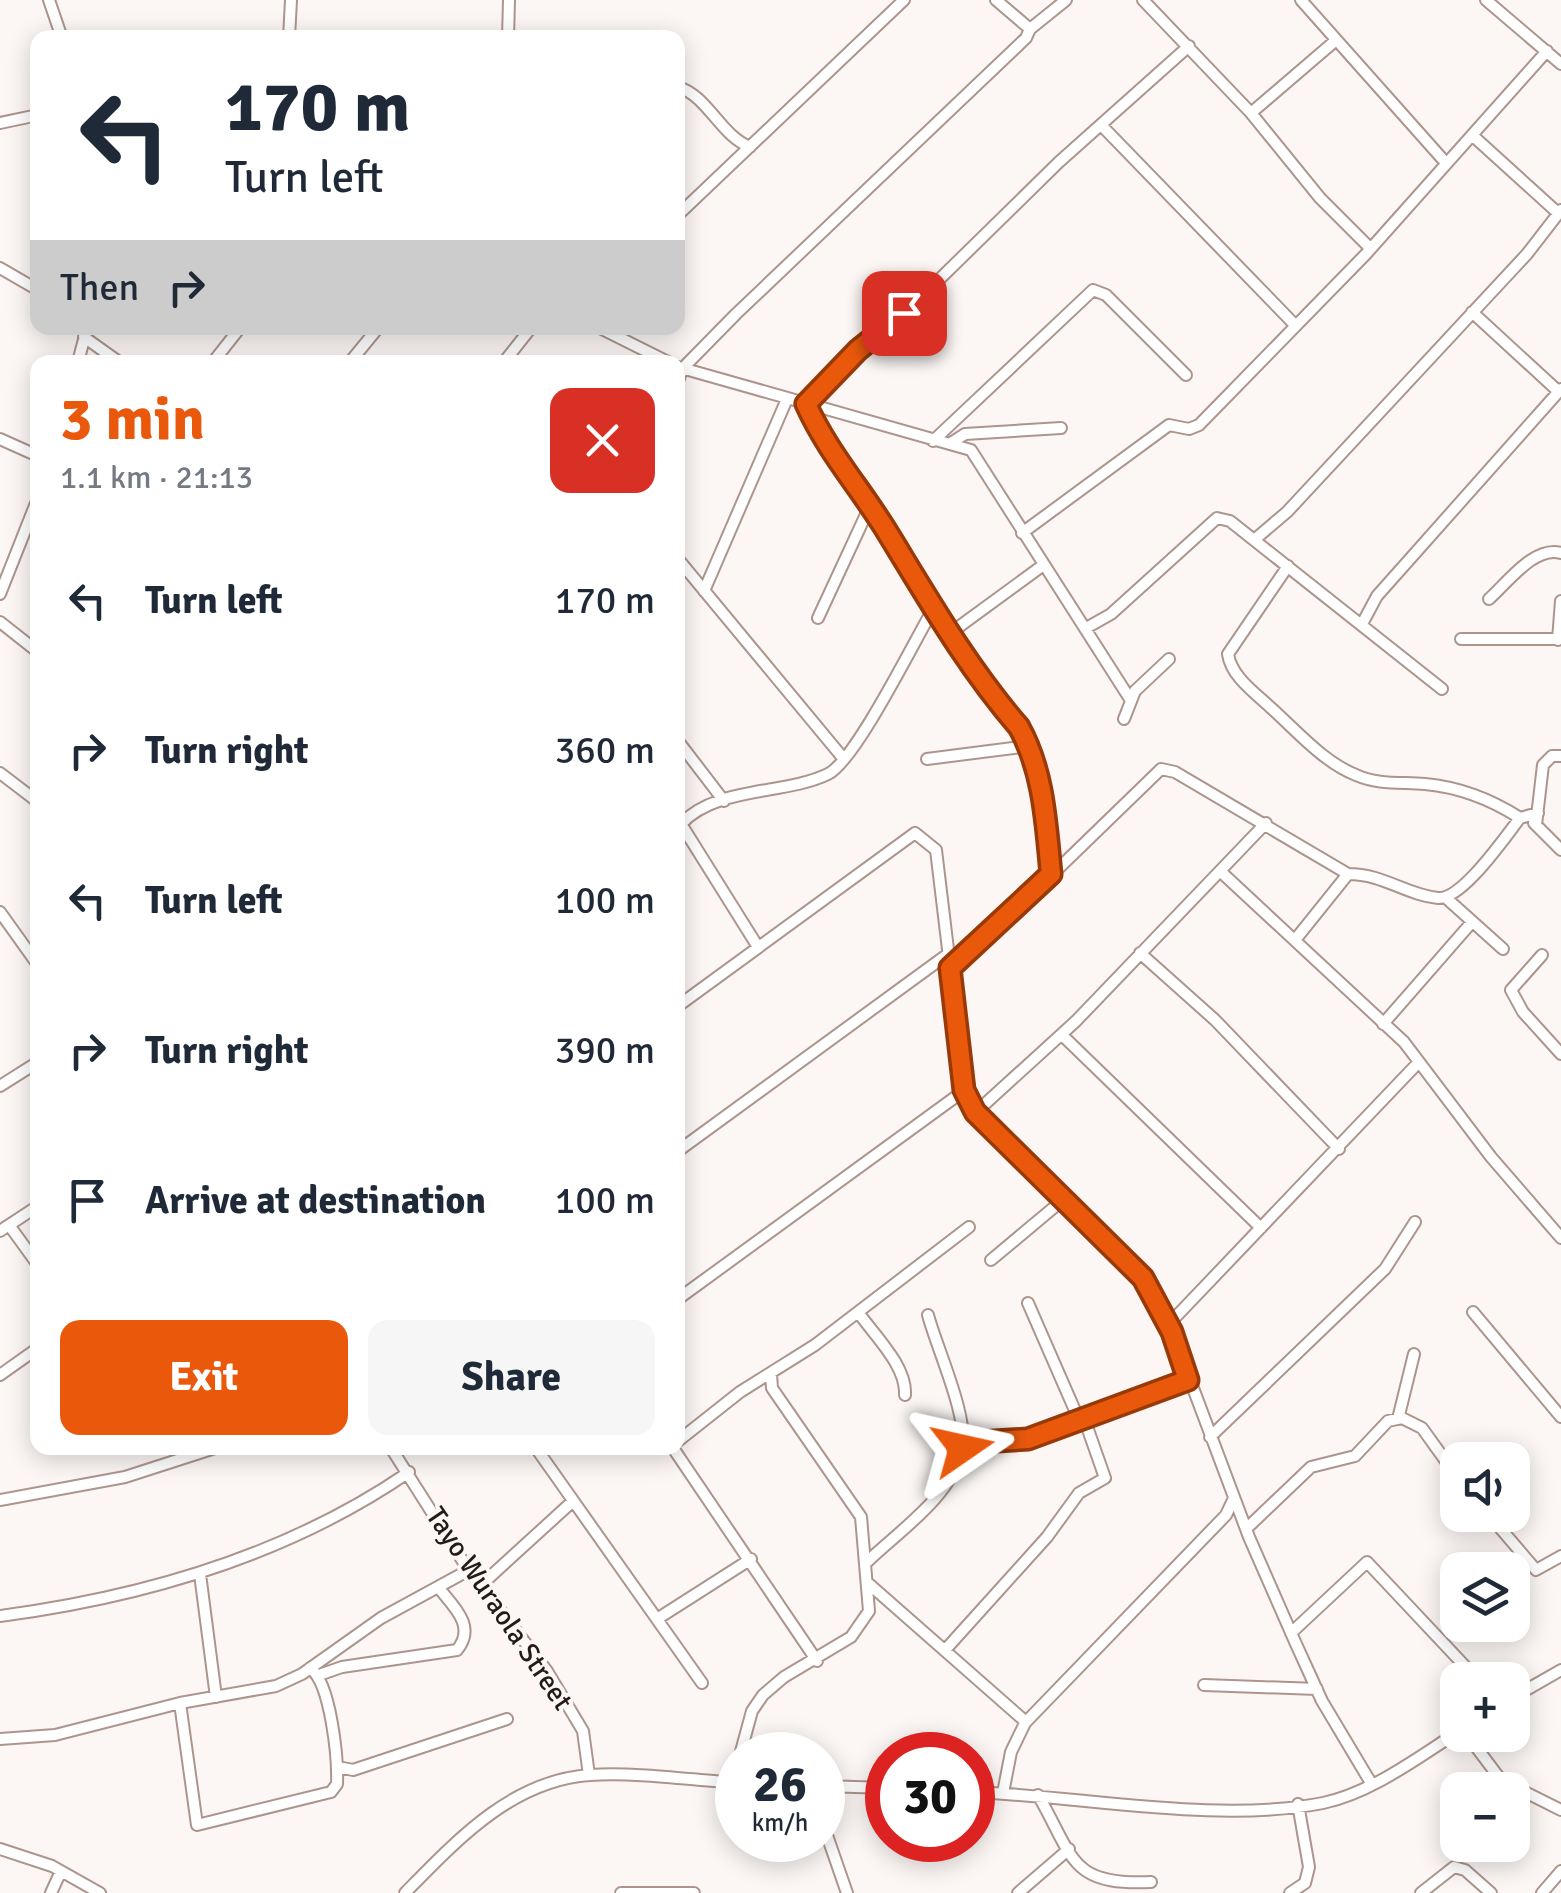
<!DOCTYPE html>
<html lang="en">
<head>
<meta charset="utf-8">
<style>
	body { margin:0; font-family:Signika,sans-serif; background:#f6f6f7; color:#1f2937; height:100vh; display:flex; flex-direction:column; font-size:38px; white-space:nowrap }
	* { box-sizing:border-box; margin:0 }
	p { font-size:32px; color:#747a83 }
	.icon { flex:none; width:55px; height:55px; fill:none; stroke:currentColor; stroke-width:2; stroke-linecap:round; stroke-linejoin:round }
	.map { position:relative; flex:1; overflow:hidden }
	.drawer { position:absolute; left:30px; top:355px; width:655px; height:1100px; display:flex; flex-direction:column; background:#fff; border-radius:20px; box-shadow:0 5px 25px #0003 }
	.drawer>* { flex:none }
	.hud { position:absolute; left:30px; top:30px; width:655px; height:305px; border-radius:20px; box-shadow:0 5px 25px #0003; background:#fff; color:#1f2937; overflow:hidden }
	.tools { position:absolute; left:1440px; top:1442px; display:grid; gap:20px }
	.tools a { display:grid; place-items:center; width:90px; height:90px; border-radius:20px; background:#fff; box-shadow:0 5px 25px #0003; font-size:50px }
	.speed { position:absolute; left:715px; top:1732px; display:flex; gap:20px; font-size:50px; font-weight:700; text-align:center }
	.speed>* { display:grid; place-content:center; width:130px; height:130px; border-radius:50%; background:#fff; box-shadow:0 5px 25px #0003; line-height:1 }
	.speed small { font-size:25px; font-weight:400 }
	.speed .limit { border:15px solid #d22; background:#fff; color:#111 }
	.pin { position:absolute; display:grid; place-items:center; width:85px; height:85px; color:#fff; margin:-42px; border-radius:20px; box-shadow:0 5px 15px #0006 }
	.me { position:absolute; width:110px; margin:-55px; rotate:79deg; stroke-linejoin:round; filter:drop-shadow(0 0 8px #0008) }
	.turn { display:flex; align-items:center; gap:35px; height:210px; padding:0 30px; font-size:45px }
	.turn .icon { width:130px; height:130px; stroke-width:2.5 }
	.turn b { display:block; font-size:70px; line-height:85px }
	.then { display:flex; align-items:center; height:95px; padding:0 30px; background:#0003; gap:20px; font-size:38px }
	.round { display:grid; place-items:center; flex:none; width:105px; height:105px; border-radius:20px; background:#f6f6f7 }
	.overview { display:flex; align-items:center; justify-content:space-between; height:170px; padding:0 30px }
	h1 { font-size:60px; font-weight:700; line-height:75px; color:#ea580c }
	.action { display:flex; gap:20px; margin-top:auto; padding:20px 30px }
	.action a { flex:1; height:115px; border-radius:20px; background:#ea580c; color:#fff; font-size:40px; font-weight:700; line-height:115px; text-align:center }
	.action a+a { background:#f6f6f7; color:#1f2937 }
	ul { padding:0; list-style:none }
	li { display:flex; align-items:center; gap:30px; height:150px; padding:0 30px }
	li div { flex:1 }
	li b { display:block; font-size:38px }
	li em { font-style:normal }
	.map>svg:first-child { display:block }
	.lines { fill:none; stroke-linecap:round; stroke-linejoin:round }
	.street-casing { stroke:#ad958d; stroke-width:14 }
	.street { stroke:#fff; stroke-width:10 }
	.route-casing { stroke:#983908; stroke-width:25 }
	.route { stroke:#ea580c; stroke-width:18 }
	.labels { text-anchor:middle; stroke-width:8; stroke-linejoin:round; paint-order:stroke }
	.street-label { font-size:28px; fill:#241b18; stroke:#fcf7f5 }
</style>
</head>
<body>
<div class="map">
<svg width="1561" height="1893" viewBox="0 0 1561 1893">
	<rect width="100%" height="100%" fill="#fcf7f5"/>
	<g class="lines">
		<g class="street-casing">
			<path id="street" d="M 49,0 L 62,38
				M 996,0 L 1030,29
				M 1143,0 L 1251,113 L 1320,198 L 1370,248
				M 1301,0 L 1446,163
				M 1486,0 L 1561,64
				M 289,38 L 291,0
				M 508,38 L 509,0
				M 678,87 C 708,96 720,135 750,147
				M 1251,113 L 1335,41
				M 0,123 L 38,115
				M 1103,127 L 1295,325
				M 1472,135 L 1558,213
				M 678,215 L 904,0
				M 0,268 L 38,290
				M 1472,312 L 1559,392
				M 600,328 L 668,362
				M 84,337 L 119,362
				M 78,362 L 87,328
				M 213,362 L 240,328
				M 350,362 L 378,328
				M 504,362 L 531,328
				M 678,367 L 971,450 L 1130,699
				M 678,382 L 682,369 L 736,314 L 1026,38 L 1030,29 L 1066,0
				M 0,439 L 38,456
				M 933,441 L 1093,290 L 1106,295 L 1186,375
				M 951,443 L 965,434 L 1061,428
				M 1022,533 L 1169,425 L 1189,429 L 1199,425 L 1366,254 L 1547,51
				M 1254,540 L 1287,512 L 1527,254 L 1561,210
				M 678,559 L 843,758
				M 1288,566 L 1228,654 C 1231,676 1254,692 1270,707 C 1296,730 1323,762 1356,775 C 1378,785 1401,782 1425,784 C 1458,787 1492,800 1520,818 L 1538,813
				M 704,591 L 787,399
				M 0,594 L 38,498
				M 1489,599 C 1507,583 1535,545 1561,553
				M 818,618 L 869,508
				M 0,622 L 38,652
				M 1362,624 L 1377,596 L 1561,389
				M 1088,627 L 1111,614 L 1217,518 L 1230,521 L 1442,689
				M 949,634 L 1042,566
				M 1461,639 L 1561,639
				M 1558,640 L 1561,601
				M 1124,719 L 1135,691 L 1169,659
				M 678,741 L 724,801
				M 927,759 L 1029,746
				M 0,773 L 38,802
				M 1534,823 L 1561,850
				M 1536,825 L 1543,765 L 1552,756 L 1561,756
				M 1220,871 L 1404,1042 L 1491,1157 L 1561,1238
				M 1051,875 L 1044,802 L 1029,746 L 932,611 L 887,531 L 819,432 L 806,405 L 858,351 L 905,313 L 1059,162 L 1189,46
				M 1445,897 L 1503,949
				M 0,912 L 38,965
				M 1295,940 L 1348,874
				M 758,947 L 681,824 C 716,786 785,795 828,774 C 855,761 914,642 932,611
				M 1140,953 L 1215,1020 L 1339,1149
				M 1542,955 L 1511,990 L 1523,1012 L 1561,1054
				M 950,968 L 996,929 L 1161,769 L 1175,772 L 1348,874 C 1384,874 1406,895 1438,898 C 1462,900 1505,837 1520,818
				M 678,1006 L 915,833 L 936,850 L 965,1090 L 975,1113 L 1143,1279 L 1172,1332 L 1249,1537 L 1296,1644 L 1322,1701 L 1371,1783
				M 1383,1024 L 1472,922
				M 1062,1035 L 1261,1228
				M 0,1086 L 38,1062
				M 975,1113 L 1076,1021 L 1266,823
				M 678,1151 L 948,954
				M 9,1225 L 38,1265
				M 0,1231 L 38,1206
				M 991,1260 L 1064,1199
				M 678,1299 L 965,1090
				M 1028,1303 L 1080,1422
				M 858,1312 C 874,1335 907,1366 905,1395
				M 1473,1312 L 1561,1417
				M 1168,1325 L 1417,1064
				M 0,1375 L 38,1348
				M 1398,1419 L 1414,1354
				M 1210,1437 L 1385,1269 L 1415,1222
				M 678,1441 L 740,1392 L 815,1345 L 969,1227
				M 963,1443 L 1029,1439 L 1188,1380
				M 391,1448 L 464,1563 L 547,1671 L 583,1731 L 589,1775
				M 536,1448 L 702,1683
				M 673,1448 L 817,1661
				M 0,1500 L 125,1477 L 215,1448
				M 1489,1515 L 1536,1570 L 1561,1556
				M 1246,1529 L 1311,1467 L 1355,1456 L 1388,1421 L 1402,1418 L 1422,1428 L 1458,1478
				M 867,1562 C 898,1532 953,1495 962,1450 C 969,1417 937,1349 928,1315
				M 200,1574 L 216,1697
				M 869,1584 L 1026,1722
				M 481,1585 L 573,1501
				M 0,1616 C 144,1597 288,1555 409,1472
				M 657,1619 L 751,1559
				M 1291,1633 L 1367,1562 L 1478,1680
				M 946,1649 L 1047,1537 L 1079,1493 L 1105,1478 L 1085,1421
				M 319,1675 L 342,1667 L 457,1650 C 477,1626 453,1606 438,1587
				M 1204,1685 L 1317,1689
				M 1512,1698 L 1561,1670
				M 180,1703 L 197,1825 L 331,1792 L 337,1784 C 338,1759 331,1683 310,1668
				M 1467,1735 L 1501,1780 L 1561,1810
				M 0,1739 L 55,1735 L 180,1703 L 276,1686 L 302,1674 L 381,1618 L 469,1570
				M 740,1755 L 752,1711 L 763,1695 L 784,1677 L 851,1637 L 869,1611 L 861,1517 L 772,1388 L 771,1374
				M 338,1767 L 353,1770 L 507,1719
				M 822,1786 L 888,1788
				M 972,1792 C 1082,1796 1217,1824 1323,1803 C 1371,1793 1417,1758 1458,1732
				M 1003,1793 L 1011,1752 L 1025,1723 L 1226,1515 L 1234,1498
				M 1038,1795 C 1074,1857 1069,1886 1151,1882
				M 822,1821 L 847,1893
				M 0,1849 L 52,1866 L 100,1893
				M 51,1893 L 61,1871
				M 405,1893 C 456,1841 512,1780 590,1775 C 638,1772 690,1780 738,1783
				M 621,1893 L 694,1893
				M 1018,1893 L 1069,1849
				M 1290,1893 L 1305,1883 L 1309,1867 L 1298,1804
				M 1421,1893 L 1454,1867 L 1465,1870 L 1491,1893
				M 1542,1893 L 1561,1871"/>
		</g>
		<use href="#street" class="street"/>
	</g>
	<g class="lines">
		<g class="route-casing">
			<path id="route" d="M 904,313 L 858,350 L 806,404 C 828,453 862,490 889,535 C 930,602 968,668 1019,727 C 1044,772 1046,824 1051,874 L 950,968 L 964,1090 L 975,1112 L 1143,1278 L 1172,1332 L 1188,1380 L 1028,1439 L 963,1443 L 963,1448"/>
		</g>
		<use href="#route" class="route"/>
	</g>
	<g class="labels">
		<g class="street-label">
			<text transform="translate(500 1608) rotate(56)" y="10">Tayo Wuraola Street</text>
		</g>
	</g>
</svg>
<div class="tools">
<a><svg class="icon" aria-label="sound" viewBox="0 0 24 24"><path d="M4 9h4l5-4v14l-5-4H4zM17 9q2 3 0 6"/></svg></a>
<a><svg class="icon" aria-label="layers" viewBox="0 0 24 24"><path d="M12 4l9 5-9 5-9-5zM3 14l9 5 9-5"/></svg></a>
<a>+</a>
<a>−</a>
</div>
<div class="speed"><div>26<small>km/h</small></div><div class="limit">30</div></div>
<div class="pin" style="left:904px;top:313px;background:#d93025"><svg class="icon" aria-label="arrive" viewBox="0 0 24 24"><path d="M6 21V4h12l-3 4 3 4H6"/></svg></div>
<svg class="me" style="left:963px;top:1448px" viewBox="-20 -20 40 40"><path d="M0-17L14 15 0 8-14 15z" fill="#ea580c" stroke="#fff" stroke-width="4"/></svg>
<div class="hud">
<div class="turn"><svg class="icon" aria-label="left" viewBox="0 0 24 24"><path d="M17 20v-9H6M10 6l-5 5 5 5"/></svg><div><b>170 m</b>Turn left</div></div>
<div class="then">Then<svg class="icon" aria-label="right" viewBox="0 0 24 24"><path d="M7 20v-9h11M14 6l5 5-5 5"/></svg></div>
</div>
<section class="drawer">
<div class="overview"><div><h1>3 min</h1><p>1.1 km · 21:13</p></div><a class="round" style="background:#d93025;color:#fff"><svg class="icon" aria-label="close" viewBox="0 0 24 24"><path d="M6 6l12 12M18 6L6 18"/></svg></a></div>
<ul>
<li><svg class="icon" aria-label="left" viewBox="0 0 24 24"><path d="M17 20v-9H6M10 6l-5 5 5 5"/></svg><div><b>Turn left</b></div><em>170 m</em></li>
<li><svg class="icon" aria-label="right" viewBox="0 0 24 24"><path d="M7 20v-9h11M14 6l5 5-5 5"/></svg><div><b>Turn right</b></div><em>360 m</em></li>
<li><svg class="icon" aria-label="left" viewBox="0 0 24 24"><path d="M17 20v-9H6M10 6l-5 5 5 5"/></svg><div><b>Turn left</b></div><em>100 m</em></li>
<li><svg class="icon" aria-label="right" viewBox="0 0 24 24"><path d="M7 20v-9h11M14 6l5 5-5 5"/></svg><div><b>Turn right</b></div><em>390 m</em></li>
<li><svg class="icon" aria-label="arrive" viewBox="0 0 24 24"><path d="M6 21V4h12l-3 4 3 4H6"/></svg><div><b>Arrive at destination</b></div><em>100 m</em></li>
</ul>
<div class="action"><a>Exit</a><a>Share</a></div>
</section>
</div>
</body>
</html>
